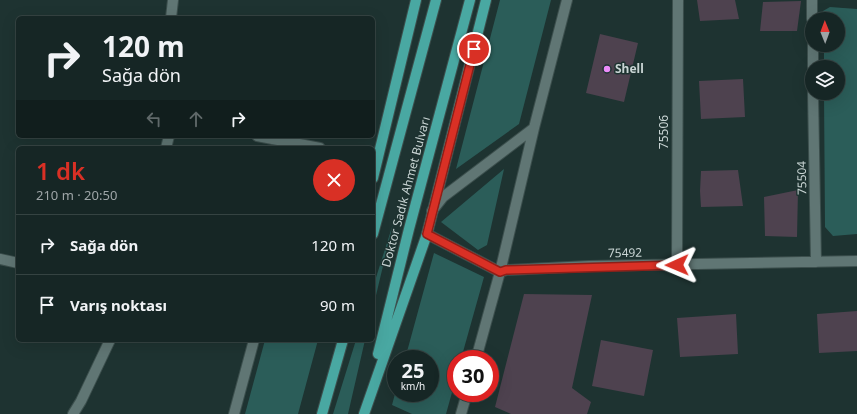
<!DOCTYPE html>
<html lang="tr">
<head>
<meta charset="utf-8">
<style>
	body { margin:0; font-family:"Noto Sans",sans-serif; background:#233232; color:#f1f3f6; height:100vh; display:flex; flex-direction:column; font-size:15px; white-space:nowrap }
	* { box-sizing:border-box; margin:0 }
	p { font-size:13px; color:#9ea5a7 }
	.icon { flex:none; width:22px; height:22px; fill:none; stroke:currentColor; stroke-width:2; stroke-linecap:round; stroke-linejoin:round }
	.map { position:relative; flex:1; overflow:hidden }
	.drawer { position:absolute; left:16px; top:146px; width:359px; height:196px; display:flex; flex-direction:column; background:#162625; border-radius:6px; box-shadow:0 4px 16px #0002,0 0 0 1px #354342 }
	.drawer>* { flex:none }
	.banner { position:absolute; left:16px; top:16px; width:359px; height:122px; border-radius:6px; box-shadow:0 4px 16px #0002,0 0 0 1px #354342; background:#162625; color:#f1f3f6; overflow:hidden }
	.needle { width:26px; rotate:359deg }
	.controls { position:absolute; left:805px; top:12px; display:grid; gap:8px }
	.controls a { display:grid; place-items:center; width:40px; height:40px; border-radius:50%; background:#162625; box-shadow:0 4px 16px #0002,0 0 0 1px #354342; font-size:20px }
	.speed { position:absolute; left:387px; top:350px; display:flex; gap:8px; font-size:20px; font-weight:700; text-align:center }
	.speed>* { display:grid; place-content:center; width:52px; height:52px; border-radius:50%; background:#162625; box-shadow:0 4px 16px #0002,0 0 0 1px #354342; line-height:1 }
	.speed small { font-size:10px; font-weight:400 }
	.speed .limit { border:6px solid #d22; background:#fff; color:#111 }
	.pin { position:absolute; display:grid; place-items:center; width:34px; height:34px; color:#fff; margin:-17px; border:2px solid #fff; border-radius:50%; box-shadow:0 1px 4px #0007 }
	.me { position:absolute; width:44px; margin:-22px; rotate:269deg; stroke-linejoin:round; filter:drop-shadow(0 0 3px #0008) }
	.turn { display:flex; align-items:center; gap:14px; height:84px; padding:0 20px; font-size:18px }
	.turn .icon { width:52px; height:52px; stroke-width:2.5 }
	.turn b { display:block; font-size:28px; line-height:34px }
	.lanes { display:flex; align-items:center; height:38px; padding:0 20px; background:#0003; justify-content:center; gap:20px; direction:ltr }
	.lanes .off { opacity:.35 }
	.round { display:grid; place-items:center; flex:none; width:42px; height:42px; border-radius:21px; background:#233232 }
	.summary { display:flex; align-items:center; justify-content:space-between; height:68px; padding:0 20px }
	h1 { font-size:24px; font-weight:600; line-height:30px; color:#d93025 }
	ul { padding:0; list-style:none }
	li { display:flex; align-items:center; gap:12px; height:60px; padding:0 20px; border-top:1px solid #354342 }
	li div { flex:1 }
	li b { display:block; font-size:15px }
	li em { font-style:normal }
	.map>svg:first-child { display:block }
	.green { fill:#2b5d59 }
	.building { fill:#4e424f }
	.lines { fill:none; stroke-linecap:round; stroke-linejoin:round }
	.minor-casing { stroke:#3c4f4d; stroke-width:12 }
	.major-casing { stroke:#3c4f4d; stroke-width:12 }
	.minor { stroke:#607674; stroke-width:10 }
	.major { stroke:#49a8a2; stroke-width:10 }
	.route-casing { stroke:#8d1f18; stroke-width:10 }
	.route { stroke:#d93025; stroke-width:7 }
	.poi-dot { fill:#ed8cfa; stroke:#1e3331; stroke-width:1.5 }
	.labels { text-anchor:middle; stroke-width:3; stroke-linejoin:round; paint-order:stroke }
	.poi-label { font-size:12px; font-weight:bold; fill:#c8d4d3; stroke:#1e3331; text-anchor:start }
	.street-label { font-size:12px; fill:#c8d4d3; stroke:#1e3331 }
</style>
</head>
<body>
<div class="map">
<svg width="857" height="414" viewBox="0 0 857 414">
	<rect width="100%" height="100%" fill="#1e3331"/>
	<path class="green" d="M 500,0 L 551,0 L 519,124 L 456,169 Z
		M 830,7 L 857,9 L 857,234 L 833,236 L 825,227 L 824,93 L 838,93 L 838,67 L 824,67 L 824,45 L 838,45 L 838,19 L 823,19 L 823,11 Z
		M 504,169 L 487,245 L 478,250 L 441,222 Z
		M 393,224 L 373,308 L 373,287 Z
		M 434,253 L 484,277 L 461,359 L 456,359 L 456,378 L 446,414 L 412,414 L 392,405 L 396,390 L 396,393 L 430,393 L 430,359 L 405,359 Z
		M 265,340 L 318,340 L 298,414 L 245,414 Z
		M 356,340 L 365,340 L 348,414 L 333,414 Z"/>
	<path class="building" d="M 697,0 L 735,0 L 739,19 L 700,21 Z
		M 801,1 L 797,31 L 760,31 L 763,2 Z
		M 600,34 L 638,43 L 624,102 L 586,93 Z
		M 743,79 L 745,117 L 701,119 L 699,81 Z
		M 738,170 L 743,206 L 701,207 L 700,191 L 701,171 Z
		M 798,190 L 797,237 L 765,236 L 764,197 Z
		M 524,294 L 592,295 L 572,388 L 591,402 L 587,414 L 511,414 L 495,407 Z
		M 857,311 L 857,351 L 819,353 L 817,314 Z
		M 736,314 L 738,354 L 680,357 L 677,318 Z
		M 601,340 L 653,350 L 644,396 L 592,386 Z"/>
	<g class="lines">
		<g class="minor-casing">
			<path id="minor" d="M 812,0 L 812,19
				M 171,18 L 173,0
				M 813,45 L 813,67
				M 813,93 L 816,262
				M 257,136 L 320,148
				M 166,148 L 169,136
				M 432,211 L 443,197 L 534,128 L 567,0
				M 427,234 L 500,272 L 506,270 L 589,266 L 857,261
				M 0,259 L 18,263
				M 677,265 L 678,0
				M 476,359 L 500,272 L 534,128
				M 73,414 L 81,401 L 110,340
				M 234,414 L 254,340
				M 461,414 L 467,393"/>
		</g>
		<g class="major-casing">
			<path id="major" d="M 373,178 L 416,0
				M 373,234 L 436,0
				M 378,354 L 409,229 L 470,0
				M 322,414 L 343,340
				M 364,414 L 427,234 L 486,0"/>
		</g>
		<use href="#minor" class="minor"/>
		<use href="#major" class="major"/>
	</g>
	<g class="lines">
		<g class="route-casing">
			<path id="route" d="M 474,49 L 427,234 L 500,272 L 506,270 L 677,265"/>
		</g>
		<use href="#route" class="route"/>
	</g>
	<circle class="poi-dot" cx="607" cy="69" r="4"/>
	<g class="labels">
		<g class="poi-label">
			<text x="615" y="73">Shell</text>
		</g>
		<g class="street-label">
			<text transform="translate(664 132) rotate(-90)" y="4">75506</text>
			<text transform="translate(802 178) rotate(-91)" y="4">75504</text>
			<text transform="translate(406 192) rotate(-75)" y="4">Doktor Sadık Ahmet Bulvarı</text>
			<text transform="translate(625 253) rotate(-1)" y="4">75492</text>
		</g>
	</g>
</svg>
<div class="controls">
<a><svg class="needle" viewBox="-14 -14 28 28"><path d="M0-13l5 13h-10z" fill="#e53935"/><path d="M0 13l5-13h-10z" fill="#9ea5a7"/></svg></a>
<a><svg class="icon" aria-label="layers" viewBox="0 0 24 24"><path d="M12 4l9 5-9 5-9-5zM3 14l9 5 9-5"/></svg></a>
</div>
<div class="speed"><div>25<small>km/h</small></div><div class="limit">30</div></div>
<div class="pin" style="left:474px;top:49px;background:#d93025"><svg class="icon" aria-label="arrive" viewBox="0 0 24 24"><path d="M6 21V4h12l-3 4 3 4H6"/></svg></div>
<svg class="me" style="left:677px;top:265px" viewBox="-20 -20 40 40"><path d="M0-17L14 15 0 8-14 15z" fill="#d93025" stroke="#fff" stroke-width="4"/></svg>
<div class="banner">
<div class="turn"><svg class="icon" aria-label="right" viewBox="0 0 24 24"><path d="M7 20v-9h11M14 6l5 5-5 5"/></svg><div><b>120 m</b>Sağa dön</div></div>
<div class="lanes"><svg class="icon off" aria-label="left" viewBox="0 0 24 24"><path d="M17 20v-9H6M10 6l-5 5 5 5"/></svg><svg class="icon off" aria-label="ahead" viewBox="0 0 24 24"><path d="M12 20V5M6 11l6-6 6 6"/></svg><svg class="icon" aria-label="right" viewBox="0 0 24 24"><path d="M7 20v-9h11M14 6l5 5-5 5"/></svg></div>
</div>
<section class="drawer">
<div class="summary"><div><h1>1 dk</h1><p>210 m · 20:50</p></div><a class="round" style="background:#d93025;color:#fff"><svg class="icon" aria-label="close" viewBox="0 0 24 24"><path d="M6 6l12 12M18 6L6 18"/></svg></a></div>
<ul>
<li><svg class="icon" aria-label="right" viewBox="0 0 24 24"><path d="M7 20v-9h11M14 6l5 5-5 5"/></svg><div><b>Sağa dön</b></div><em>120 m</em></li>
<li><svg class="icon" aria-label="arrive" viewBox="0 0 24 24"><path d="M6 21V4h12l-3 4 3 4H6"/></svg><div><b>Varış noktası</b></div><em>90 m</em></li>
</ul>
</section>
</div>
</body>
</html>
